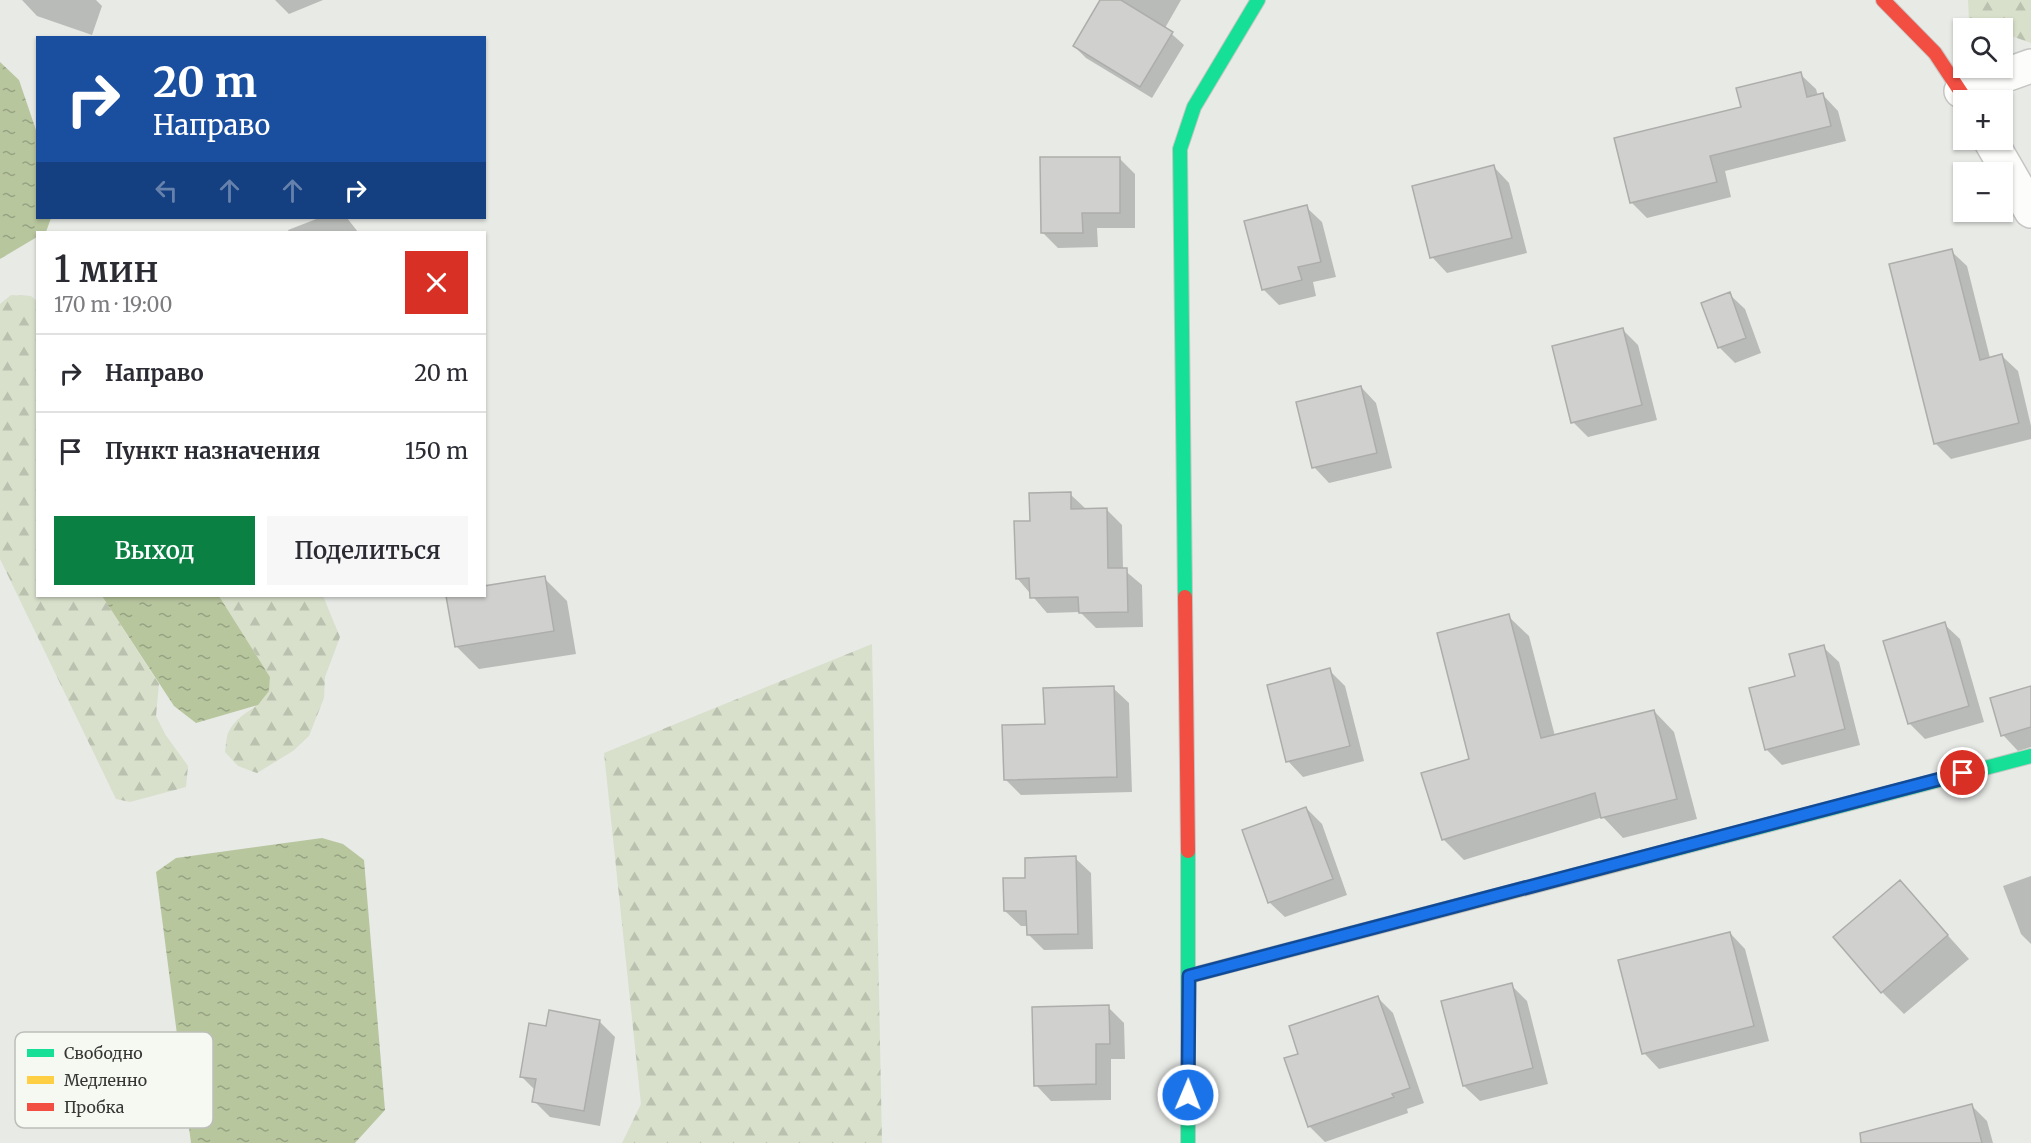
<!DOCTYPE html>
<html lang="ru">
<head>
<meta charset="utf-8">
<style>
	body { margin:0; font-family:Merriweather,serif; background:#f7f7f7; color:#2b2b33; height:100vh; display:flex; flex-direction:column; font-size:22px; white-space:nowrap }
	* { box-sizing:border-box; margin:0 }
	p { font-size:20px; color:#7c7c81 }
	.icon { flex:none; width:33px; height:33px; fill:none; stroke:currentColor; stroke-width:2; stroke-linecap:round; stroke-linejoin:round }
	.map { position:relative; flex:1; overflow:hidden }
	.panel { position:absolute; left:36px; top:231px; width:450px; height:366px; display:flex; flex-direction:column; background:#fff; border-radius:0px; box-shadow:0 2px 4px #0004 }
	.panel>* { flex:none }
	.guide { position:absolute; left:36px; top:36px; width:450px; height:183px; border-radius:0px; box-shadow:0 2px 4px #0004; background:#1a4fa0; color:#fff; overflow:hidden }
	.fabs { position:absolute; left:1953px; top:18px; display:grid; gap:12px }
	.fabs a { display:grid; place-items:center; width:60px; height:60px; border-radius:0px; background:#fff; box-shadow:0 2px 4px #0004; font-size:30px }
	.pin { position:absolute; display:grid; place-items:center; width:51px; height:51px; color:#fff; margin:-26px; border:3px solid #fff; border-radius:50%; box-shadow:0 2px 6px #0007 }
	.me { position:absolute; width:66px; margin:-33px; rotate:1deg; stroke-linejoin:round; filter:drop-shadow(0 0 4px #0008) }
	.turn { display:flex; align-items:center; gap:21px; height:126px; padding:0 18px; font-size:27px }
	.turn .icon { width:78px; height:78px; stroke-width:2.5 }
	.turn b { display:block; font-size:42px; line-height:51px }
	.lanes { display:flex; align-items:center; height:57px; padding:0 18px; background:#0003; justify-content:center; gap:30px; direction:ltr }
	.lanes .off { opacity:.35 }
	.round { display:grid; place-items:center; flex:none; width:63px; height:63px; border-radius:0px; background:#f7f7f7 }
	.overview { display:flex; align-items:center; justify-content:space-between; height:102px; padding:0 18px }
	h1 { font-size:36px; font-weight:600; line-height:45px }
	.action { display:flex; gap:12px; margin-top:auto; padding:12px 18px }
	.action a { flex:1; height:69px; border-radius:0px; background:#0b8043; color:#fff; font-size:24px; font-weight:600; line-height:69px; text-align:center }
	.action a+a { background:#f7f7f7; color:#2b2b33 }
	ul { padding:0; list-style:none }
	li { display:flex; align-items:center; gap:18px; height:78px; padding:0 18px; border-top:2px solid #e1e1e2 }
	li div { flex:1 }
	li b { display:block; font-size:22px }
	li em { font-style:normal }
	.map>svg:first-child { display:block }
	.forest { fill:url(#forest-firs) }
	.water { fill:url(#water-ripples) }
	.shadow { fill:#0003 }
	.building { fill:#d0d1ce; stroke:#adaeab; stroke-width:1.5 }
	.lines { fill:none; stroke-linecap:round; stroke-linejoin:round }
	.street-casing { stroke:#c5c6c3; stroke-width:36 }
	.fast-casing { stroke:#c5c6c3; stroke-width:16 }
	.slow-casing { stroke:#c5c6c3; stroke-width:16 }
	.jam-casing { stroke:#c5c6c3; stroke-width:16 }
	.street { stroke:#fcfcfb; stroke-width:33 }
	.fast { stroke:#16e098; stroke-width:14 }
	.slow { stroke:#ffcf43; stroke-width:14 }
	.jam { stroke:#f24e42; stroke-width:14 }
	.route-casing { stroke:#114b97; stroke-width:15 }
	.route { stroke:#1a73e8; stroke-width:10 }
	.key { fill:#f6f8f2; stroke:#bcbeb9; stroke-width:1.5 }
	.key-label { font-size:16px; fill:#363735 }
</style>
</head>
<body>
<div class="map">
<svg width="2031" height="1143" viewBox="0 0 2031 1143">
	<defs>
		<pattern id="forest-firs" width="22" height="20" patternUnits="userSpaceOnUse" patternTransform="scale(1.5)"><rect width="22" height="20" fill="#d8e0cb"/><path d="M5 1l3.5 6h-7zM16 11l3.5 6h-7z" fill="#bac1af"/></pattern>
		<pattern id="water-ripples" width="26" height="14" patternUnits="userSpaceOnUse" patternTransform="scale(1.5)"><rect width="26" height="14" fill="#b8c69e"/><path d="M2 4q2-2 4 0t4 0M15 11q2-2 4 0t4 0" fill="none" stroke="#96a282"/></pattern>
	</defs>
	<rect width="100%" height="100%" fill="#e8eae6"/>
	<path class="forest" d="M 1968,0 L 2031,0 L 2031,43 L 2003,33 L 2002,28 L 1991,28 L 1969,21 Z
		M 11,295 L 31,296 L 38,302 L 38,596 L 102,596 L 159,684 L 156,716 L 165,734 L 188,766 L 186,787 L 130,802 L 116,799 L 0,559 L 0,304 Z
		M 219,596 L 323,596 L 340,637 L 325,677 L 324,698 L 309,736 L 293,751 L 257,773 L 238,766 L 225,752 C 226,746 226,738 228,733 C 241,706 268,712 270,677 Z
		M 872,644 L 882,1143 L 622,1143 L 641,1104 L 604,753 Z"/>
	<path class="water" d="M 0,62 L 19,80 L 37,133 L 38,218 L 51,218 L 46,232 L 38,232 L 37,237 L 0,259 Z
		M 102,596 L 219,596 L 270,677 L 269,691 L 258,705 L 196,723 L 174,706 Z
		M 322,838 L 343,844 L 364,860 L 385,1110 L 355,1143 L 191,1143 L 156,872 L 176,858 Z"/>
	<path class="shadow" d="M 22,0 L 96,0 L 102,6 L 92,35 L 37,16 Z
		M 275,0 L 323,0 L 289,14 Z
		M 1102,0 L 1181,0 L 1165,28 L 1184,45 L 1152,98 L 1086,58 L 1074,46 Z
		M 1800,74 L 1816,89 L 1818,96 L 1823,95 L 1838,111 L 1846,141 L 1725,171 L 1731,197 L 1647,218 L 1631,202 L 1743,108 Z
		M 1119,158 L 1135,174 L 1135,228 L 1097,228 L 1098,247 L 1058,248 L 1042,232 Z
		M 1494,167 L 1509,183 L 1527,253 L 1447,273 L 1432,257 Z
		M 1306,207 L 1322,222 L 1336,277 L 1313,282 L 1316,296 L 1279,305 L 1263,289 Z
		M 319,218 L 347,218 L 358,232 L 289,232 L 288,230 Z
		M 1951,251 L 1967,266 L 1990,358 L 2002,356 L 2018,371 L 2031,426 L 2031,439 L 1951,459 L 1935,443 Z
		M 1729,294 L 1745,309 L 1761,353 L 1735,363 L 1719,347 Z
		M 1623,330 L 1638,345 L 1657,420 L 1588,437 L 1573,422 Z
		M 1361,387 L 1376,403 L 1392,468 L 1329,483 L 1314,467 Z
		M 1070,494 L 1086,509 L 1106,509 L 1122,525 L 1123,569 L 1142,585 L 1143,627 L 1096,628 L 1080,612 L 1047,613 L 1017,578 L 1031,523 Z
		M 544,578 L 567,601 L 576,654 L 479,669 L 456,646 L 448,596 L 484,596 Z
		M 1508,616 L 1529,636 L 1555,736 L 1654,711 L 1674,732 L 1697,819 L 1623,838 L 1603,817 L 1464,860 L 1443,839 L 1471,760 Z
		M 1944,624 L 1960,639 L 1984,722 L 1925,739 L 1909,723 Z
		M 1823,647 L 1839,662 L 1860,745 L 1782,765 L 1766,749 Z
		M 1329,670 L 1345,686 L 1364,761 L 1303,777 L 1288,761 Z
		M 2031,687 L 2031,747 L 2018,751 L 2003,735 Z
		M 1113,688 L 1129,703 L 1132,792 L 1021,795 L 1005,779 L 1046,726 Z
		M 1306,808 L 1322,824 L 1347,895 L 1285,917 L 1269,902 Z
		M 1075,858 L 1091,873 L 1093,949 L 1044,950 L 1028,934 L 1028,926 L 1021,926 L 1005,911 L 1027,879 Z
		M 2031,876 L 2031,944 L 2021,934 L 2003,886 Z
		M 1900,882 L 1969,959 L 1904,1014 L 1882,992 Z
		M 1730,933 L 1745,949 L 1769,1041 L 1659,1069 L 1644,1053 Z
		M 1511,985 L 1527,1001 L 1548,1084 L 1480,1101 L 1464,1086 L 1443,1002 Z
		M 1377,997 L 1393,1013 L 1424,1103 L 1407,1109 L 1408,1113 L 1325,1142 L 1309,1126 Z
		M 1108,1007 L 1124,1023 L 1125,1059 L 1111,1059 L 1111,1100 L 1051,1101 L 1036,1085 Z
		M 599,1021 L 615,1037 L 600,1126 L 550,1117 L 534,1101 L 536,1091 L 521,1076 L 547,1028 Z
		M 1972,1106 L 1987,1121 L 1993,1143 L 1877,1143 Z"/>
	<path class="building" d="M 1100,0 L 1121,0 L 1173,32 L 1140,87 L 1073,46 Z
		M 1801,72 L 1807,97 L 1823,93 L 1831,126 L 1710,156 L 1717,182 L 1630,203 L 1614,138 L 1741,107 L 1736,88 Z
		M 1040,157 L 1120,157 L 1120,213 L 1082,213 L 1083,233 L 1041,233 Z
		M 1494,165 L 1512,238 L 1430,258 L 1412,186 Z
		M 1307,205 L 1321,262 L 1298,267 L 1302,280 L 1262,290 L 1244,221 Z
		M 1952,249 L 1980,360 L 2002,354 L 2019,423 L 1934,444 L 1889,264 Z
		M 1730,292 L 1746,338 L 1718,348 L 1701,303 Z
		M 1623,328 L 1642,405 L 1571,423 L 1552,346 Z
		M 1361,386 L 1377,453 L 1312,468 L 1296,402 Z
		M 1071,492 L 1071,509 L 1107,508 L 1108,568 L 1127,568 L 1128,612 L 1079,613 L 1078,597 L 1030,598 L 1029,578 L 1016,579 L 1014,521 L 1030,521 L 1029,493 Z
		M 545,576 L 554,631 L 455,647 L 446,596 L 484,596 L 484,586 Z
		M 1509,614 L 1541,738 L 1654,710 L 1677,799 L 1601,818 L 1595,793 L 1442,840 L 1421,773 L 1469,759 L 1437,633 Z
		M 1945,622 L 1969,706 L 1908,724 L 1883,641 Z
		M 1824,645 L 1845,729 L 1765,750 L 1749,688 L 1795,676 L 1789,654 Z
		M 1330,668 L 1350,746 L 1286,762 L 1267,685 Z
		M 1114,686 L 1117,777 L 1004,780 L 1002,725 L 1045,724 L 1043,688 Z
		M 2031,686 L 2031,727 L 2001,736 L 1990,698 Z
		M 1306,807 L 1333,879 L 1268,903 L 1242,830 Z
		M 1076,856 L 1078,934 L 1027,935 L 1026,911 L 1004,911 L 1003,878 L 1025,878 L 1025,858 Z
		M 1900,880 L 1948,935 L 1881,993 L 1833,937 Z
		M 1730,932 L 1754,1026 L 1642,1054 L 1618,960 Z
		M 1512,983 L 1533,1068 L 1463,1086 L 1441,1001 Z
		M 1378,996 L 1410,1088 L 1392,1094 L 1394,1097 L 1308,1127 L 1284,1058 L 1298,1054 L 1289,1026 Z
		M 1109,1005 L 1110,1044 L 1096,1044 L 1096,1084 L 1034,1086 L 1032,1007 Z
		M 549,1010 L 600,1020 L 584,1111 L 532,1102 L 536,1079 L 520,1077 L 529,1023 L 546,1026 Z
		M 1972,1104 L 1982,1143 L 1861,1143 L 1860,1133 Z"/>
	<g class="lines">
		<g class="street-casing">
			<path id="street" d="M 1961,91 L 2031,66
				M 1990,140 L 2031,211"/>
		</g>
		<g class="fast-casing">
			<path id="fast" d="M 1185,597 L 1180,149 L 1194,107 L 1258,0
				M 1188,851 L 1188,1143
				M 1626,862 L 2031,756"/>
		</g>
		<g class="slow-casing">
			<path id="slow" d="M 1189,976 L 1626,862"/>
		</g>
		<g class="jam-casing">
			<path id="jam" d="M 1883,0 L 1935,53 L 1966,100
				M 1185,597 L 1188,851"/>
		</g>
		<use href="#street" class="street"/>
		<use href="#fast" class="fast"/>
		<use href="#slow" class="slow"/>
		<use href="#jam" class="jam"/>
	</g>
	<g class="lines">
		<g class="route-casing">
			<path id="route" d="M 1188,1095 L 1189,976 L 1963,773"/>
		</g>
		<use href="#route" class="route"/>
	</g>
	<rect x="15" y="1032" width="198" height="96" rx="9" class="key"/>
	<rect x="27" y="1049" width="27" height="8" fill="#16e098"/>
	<rect x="27" y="1076" width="27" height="8" fill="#ffcf43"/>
	<rect x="27" y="1103" width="27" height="8" fill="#f24e42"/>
	<g class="key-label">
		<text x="64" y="1059">Свободно</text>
		<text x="64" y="1086">Медленно</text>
		<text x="64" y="1113">Пробка</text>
	</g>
</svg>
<div class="fabs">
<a><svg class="icon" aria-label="search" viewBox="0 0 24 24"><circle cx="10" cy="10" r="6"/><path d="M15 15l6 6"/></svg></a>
<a>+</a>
<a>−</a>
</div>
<div class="pin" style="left:1963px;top:773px;background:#d93025"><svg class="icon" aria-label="arrive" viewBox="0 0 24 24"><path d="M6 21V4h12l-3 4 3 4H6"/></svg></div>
<svg class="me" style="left:1188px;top:1095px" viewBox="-20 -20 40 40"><circle r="17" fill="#1a73e8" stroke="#fff" stroke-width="3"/><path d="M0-11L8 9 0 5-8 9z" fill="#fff"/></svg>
<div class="guide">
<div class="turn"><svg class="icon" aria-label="right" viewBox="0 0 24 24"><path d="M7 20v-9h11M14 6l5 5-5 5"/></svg><div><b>20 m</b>Направо</div></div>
<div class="lanes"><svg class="icon off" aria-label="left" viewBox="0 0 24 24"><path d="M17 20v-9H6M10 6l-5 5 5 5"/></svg><svg class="icon off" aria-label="ahead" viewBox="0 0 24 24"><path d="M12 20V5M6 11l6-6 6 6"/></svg><svg class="icon off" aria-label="ahead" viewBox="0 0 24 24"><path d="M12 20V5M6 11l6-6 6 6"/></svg><svg class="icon" aria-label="right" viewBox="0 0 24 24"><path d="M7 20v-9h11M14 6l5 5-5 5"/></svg></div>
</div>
<section class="panel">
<div class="overview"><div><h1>1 мин</h1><p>170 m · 19:00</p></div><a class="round" style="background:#d93025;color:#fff"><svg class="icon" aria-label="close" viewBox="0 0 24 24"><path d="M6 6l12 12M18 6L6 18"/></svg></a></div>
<ul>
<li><svg class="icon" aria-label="right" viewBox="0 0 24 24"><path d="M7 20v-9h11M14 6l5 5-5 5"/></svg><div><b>Направо</b></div><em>20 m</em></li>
<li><svg class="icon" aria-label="arrive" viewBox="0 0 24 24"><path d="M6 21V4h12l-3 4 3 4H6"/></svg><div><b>Пункт назначения</b></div><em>150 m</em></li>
</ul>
<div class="action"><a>Выход</a><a>Поделиться</a></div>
</section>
</div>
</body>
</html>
